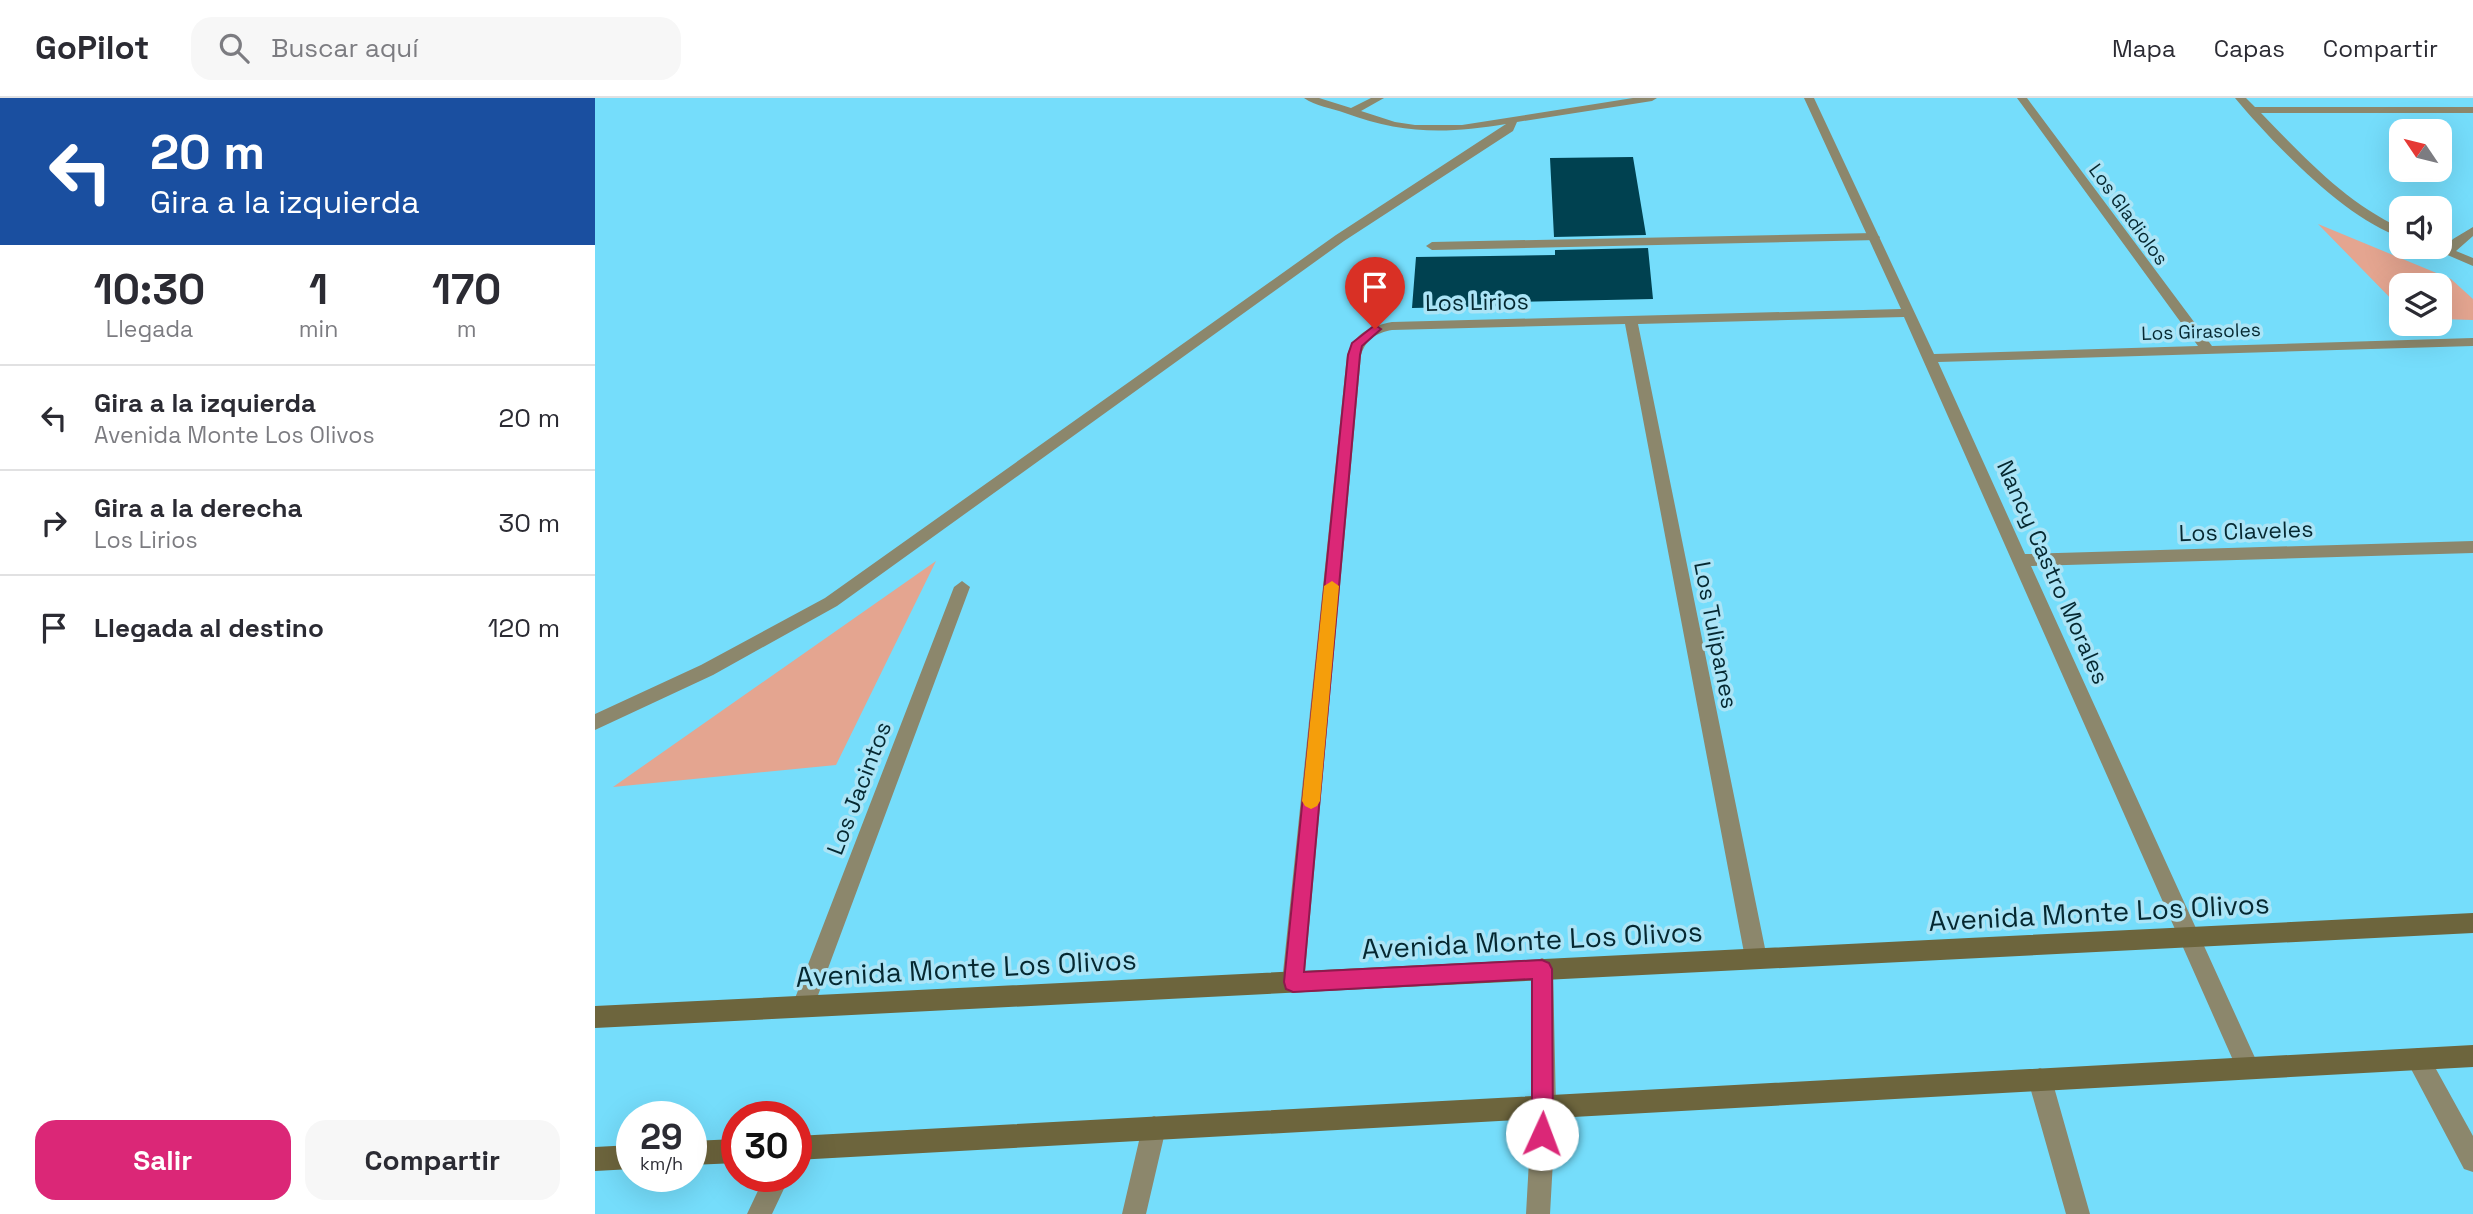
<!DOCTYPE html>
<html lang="es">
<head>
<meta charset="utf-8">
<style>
	body { margin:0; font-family:"Space Grotesk",sans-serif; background:#f7f7f7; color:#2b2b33; height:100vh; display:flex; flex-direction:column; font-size:26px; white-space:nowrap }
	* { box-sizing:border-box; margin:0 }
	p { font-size:23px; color:#7c7c81 }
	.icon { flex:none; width:38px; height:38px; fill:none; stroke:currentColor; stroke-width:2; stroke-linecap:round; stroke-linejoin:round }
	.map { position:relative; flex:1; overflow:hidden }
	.sheet { display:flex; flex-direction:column; background:#fff; width:595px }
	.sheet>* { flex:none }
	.hud { background:#1a4fa0; color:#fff; overflow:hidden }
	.needle { width:46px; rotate:305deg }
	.controls { position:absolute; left:1794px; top:21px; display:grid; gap:14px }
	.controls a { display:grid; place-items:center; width:63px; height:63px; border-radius:14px; background:#fff; box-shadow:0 7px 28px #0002; font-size:35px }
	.speed { position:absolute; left:21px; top:1003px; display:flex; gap:14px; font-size:35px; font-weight:700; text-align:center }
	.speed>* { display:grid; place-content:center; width:91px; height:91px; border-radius:50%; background:#fff; box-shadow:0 7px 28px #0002; line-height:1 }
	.speed small { font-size:18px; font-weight:400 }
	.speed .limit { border:10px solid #d22; background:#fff; color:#111 }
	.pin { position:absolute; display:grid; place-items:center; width:60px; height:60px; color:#fff; margin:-72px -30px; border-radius:50% 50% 50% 0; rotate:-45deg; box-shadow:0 0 7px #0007 }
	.pin .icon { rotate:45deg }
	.me { position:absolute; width:77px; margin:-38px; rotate:2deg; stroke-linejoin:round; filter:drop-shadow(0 0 5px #0008) }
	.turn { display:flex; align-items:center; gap:24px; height:147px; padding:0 35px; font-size:32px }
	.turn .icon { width:91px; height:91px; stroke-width:2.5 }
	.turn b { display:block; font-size:49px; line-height:60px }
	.eta { display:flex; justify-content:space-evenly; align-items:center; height:119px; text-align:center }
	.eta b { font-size:42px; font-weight:800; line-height:49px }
	.cta { display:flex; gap:14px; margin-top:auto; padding:14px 35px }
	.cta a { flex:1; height:80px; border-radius:21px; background:#db2777; color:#fff; font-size:28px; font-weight:800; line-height:80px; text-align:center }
	.cta a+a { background:#f7f7f7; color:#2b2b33 }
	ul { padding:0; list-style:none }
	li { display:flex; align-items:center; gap:21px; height:105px; padding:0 35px; border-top:2px solid #e1e1e2 }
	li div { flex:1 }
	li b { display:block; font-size:26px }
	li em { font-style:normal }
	header { display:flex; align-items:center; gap:42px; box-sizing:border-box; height:98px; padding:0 35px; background:#fff; border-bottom:2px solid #e1e1e2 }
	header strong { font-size:33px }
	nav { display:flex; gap:38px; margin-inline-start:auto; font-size:24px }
	.search { width:490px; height:63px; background:#f7f7f7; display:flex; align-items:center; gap:18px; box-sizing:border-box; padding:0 24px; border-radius:21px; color:#7c7c81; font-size:26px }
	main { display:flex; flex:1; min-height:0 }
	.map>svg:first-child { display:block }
	.green { fill:#e4a590 }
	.building { fill:#004150 }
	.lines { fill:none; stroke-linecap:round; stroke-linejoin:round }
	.lane { fill:#8c876c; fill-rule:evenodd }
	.street { fill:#8c876c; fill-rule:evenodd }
	.secondary { fill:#6d653d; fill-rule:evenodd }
	.route { fill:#db2777; stroke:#8e194d; stroke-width:2 }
	.slow { fill:#f59e0b }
	.labels { text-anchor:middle; stroke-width:7; stroke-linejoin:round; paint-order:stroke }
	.far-street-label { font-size:19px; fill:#052831; stroke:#abe4f6 }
	.street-label { font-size:23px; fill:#052831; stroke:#abe4f6 }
	.near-street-label { font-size:28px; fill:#052831; stroke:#abe4f6 }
</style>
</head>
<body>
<header>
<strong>GoPilot</strong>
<div class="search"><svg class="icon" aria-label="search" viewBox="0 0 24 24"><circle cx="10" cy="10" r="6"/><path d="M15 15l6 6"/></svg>Buscar aquí</div>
<nav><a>Mapa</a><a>Capas</a><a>Compartir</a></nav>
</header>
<main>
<section class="sheet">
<div class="hud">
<div class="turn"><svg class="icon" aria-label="left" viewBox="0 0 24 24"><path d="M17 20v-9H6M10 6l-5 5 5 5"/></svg><div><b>20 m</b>Gira a la izquierda</div></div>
</div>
<div class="eta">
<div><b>10:30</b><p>Llegada</p></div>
<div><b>1</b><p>min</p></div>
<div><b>170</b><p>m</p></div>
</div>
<ul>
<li><svg class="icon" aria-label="left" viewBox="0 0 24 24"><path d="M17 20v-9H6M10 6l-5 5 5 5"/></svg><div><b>Gira a la izquierda</b><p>Avenida Monte Los Olivos</p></div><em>20 m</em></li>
<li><svg class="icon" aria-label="right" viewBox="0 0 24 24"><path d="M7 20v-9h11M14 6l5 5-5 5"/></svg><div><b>Gira a la derecha</b><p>Los Lirios</p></div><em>30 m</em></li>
<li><svg class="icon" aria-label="arrive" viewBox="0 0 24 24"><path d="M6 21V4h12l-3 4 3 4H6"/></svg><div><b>Llegada al destino</b></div><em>120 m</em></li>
</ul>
<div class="cta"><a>Salir</a><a>Compartir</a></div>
</section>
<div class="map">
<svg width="1878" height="1116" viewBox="0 0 1878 1116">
	<rect width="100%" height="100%" fill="#75ddfb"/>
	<path class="green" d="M 1723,126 L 1856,181 L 1878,201 L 1878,222 L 1845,221 L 1844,187 L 1806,187 L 1806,211 Z
		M 341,463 L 241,667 L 18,689 Z"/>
	<path class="building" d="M 1038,59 L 1051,137 L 959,139 L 955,60 Z
		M 1053,150 L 1058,201 L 912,204 L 912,208 L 817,210 L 821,159 L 960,157 L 960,152 Z"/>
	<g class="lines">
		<path class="lane" d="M 1279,135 L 1285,139 L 1283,142 L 837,152 L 831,148 L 837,144 Z"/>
		<path class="street" d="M 709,0 L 724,0 L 756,10 L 776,0 L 789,0 L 766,13 L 800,24 L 820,27 L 867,27 L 1038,0 L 1062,0 L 1057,3 L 922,24 L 918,33 L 749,143 L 242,508 L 118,577 L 0,632 L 0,616 L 106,567 L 230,500 L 741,137 L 911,26 C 851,36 807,36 750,15 C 737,10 720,8 709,0 Z
			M 1209,0 L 1219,0 L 1339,256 L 1603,248 L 1422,0 L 1432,0 L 1617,248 L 1878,240 L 1878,248 L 1343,264 L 1430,456 L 1878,443 L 1878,455 L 1436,468 L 1661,962 L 1664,970 L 1661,978 L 1653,981 L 1645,978 L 1309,219 L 1043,226 L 1172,860 L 1169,867 L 1161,870 L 1153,867 L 1150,860 L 1030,226 L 797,232 C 781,235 771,241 766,257 L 709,884 L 706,892 L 698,895 L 690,892 L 687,884 L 752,257 C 760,235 775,228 797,224 L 1306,211 Z
			M 1640,0 L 1651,0 L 1660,9 L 1878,9 L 1878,15 L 1666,15 C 1709,59 1750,104 1806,130 L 1806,139 C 1751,122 1677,44 1640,0 Z
			M 1878,129 L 1878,138 L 1861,153 L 1878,160 L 1878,168 L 1834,149 L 1844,149 L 1844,147 L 1851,149 L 1858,141 Z
			M 367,483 L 375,489 L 219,908 L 216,916 L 208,919 L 200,916 L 197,908 L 359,489 Z
			M 947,860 L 955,864 L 958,871 L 961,1009 L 955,1116 L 931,1116 L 937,1009 L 936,871 L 939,864 Z
			M 1823,950 L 1831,953 L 1878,1038 L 1878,1074 L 1869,1071 L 1815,969 L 1812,961 L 1815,953 Z
			M 1445,970 L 1453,974 L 1457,982 L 1495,1116 L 1471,1116 L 1433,982 L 1437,974 Z
			M 559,1018 L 567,1022 L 571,1030 L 551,1116 L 527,1116 L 547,1030 L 551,1022 Z
			M 170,1078 L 195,1078 L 177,1116 L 152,1116 Z"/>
		<path class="secondary" d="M 1878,815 L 1878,835 L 0,930 L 0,908 Z
			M 1878,947 L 1878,969 L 201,1062 L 201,1038 Z
			M 142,1041 L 142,1065 L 96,1067 L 96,1043 Z
			M 37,1047 L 37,1071 L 0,1073 L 0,1049 Z"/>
	</g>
	<path class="route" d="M 780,227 L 786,231 L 767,248 L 765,257 L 709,874 L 947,862 L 954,865 L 957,871 L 958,1036 L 955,1043 L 947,1046 L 940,1043 L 937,1036 L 937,881 L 698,894 L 691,891 L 689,884 L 753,257 L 757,245 Z"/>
	<path class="slow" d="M 737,483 L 744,488 L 725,703 L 722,708 L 716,711 L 710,708 L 707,703 L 729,488 Z"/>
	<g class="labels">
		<g class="far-street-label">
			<text transform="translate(1534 116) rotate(54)" y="7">Los Gladiolos</text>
			<text transform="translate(1606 233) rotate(-2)" y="7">Los Girasoles</text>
		</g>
		<g class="street-label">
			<text transform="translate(882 204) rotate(-1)" y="8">Los Lirios</text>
			<text transform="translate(1651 433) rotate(-2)" y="8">Los Claveles</text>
			<text transform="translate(1458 474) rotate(66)" y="8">Nancy Castro Morales</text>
			<text transform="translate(1121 537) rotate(79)" y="8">Los Tulipanes</text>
			<text transform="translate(264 690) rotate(-69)" y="8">Los Jacintos</text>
		</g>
		<g class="near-street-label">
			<text transform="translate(1504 814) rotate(-3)" y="10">Avenida Monte Los Olivos</text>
			<text transform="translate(937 842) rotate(-3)" y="10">Avenida Monte Los Olivos</text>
			<text transform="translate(371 870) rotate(-3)" y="10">Avenida Monte Los Olivos</text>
		</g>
	</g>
</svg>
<div class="controls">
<a><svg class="needle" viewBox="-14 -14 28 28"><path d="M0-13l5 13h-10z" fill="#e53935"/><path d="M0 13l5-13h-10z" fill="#7c7c81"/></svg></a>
<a><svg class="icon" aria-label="sound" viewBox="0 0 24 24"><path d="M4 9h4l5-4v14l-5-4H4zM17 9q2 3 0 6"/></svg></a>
<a><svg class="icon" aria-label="layers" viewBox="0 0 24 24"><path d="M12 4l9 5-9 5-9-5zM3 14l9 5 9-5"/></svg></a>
</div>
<div class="speed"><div>29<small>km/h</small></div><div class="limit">30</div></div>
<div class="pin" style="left:780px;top:231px;background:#d93025"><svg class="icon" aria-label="arrive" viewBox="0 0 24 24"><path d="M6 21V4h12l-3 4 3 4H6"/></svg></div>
<svg class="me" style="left:947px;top:1036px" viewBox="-20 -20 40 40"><circle r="19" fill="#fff"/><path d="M0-13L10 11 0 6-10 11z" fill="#db2777"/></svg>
</div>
</main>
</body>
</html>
